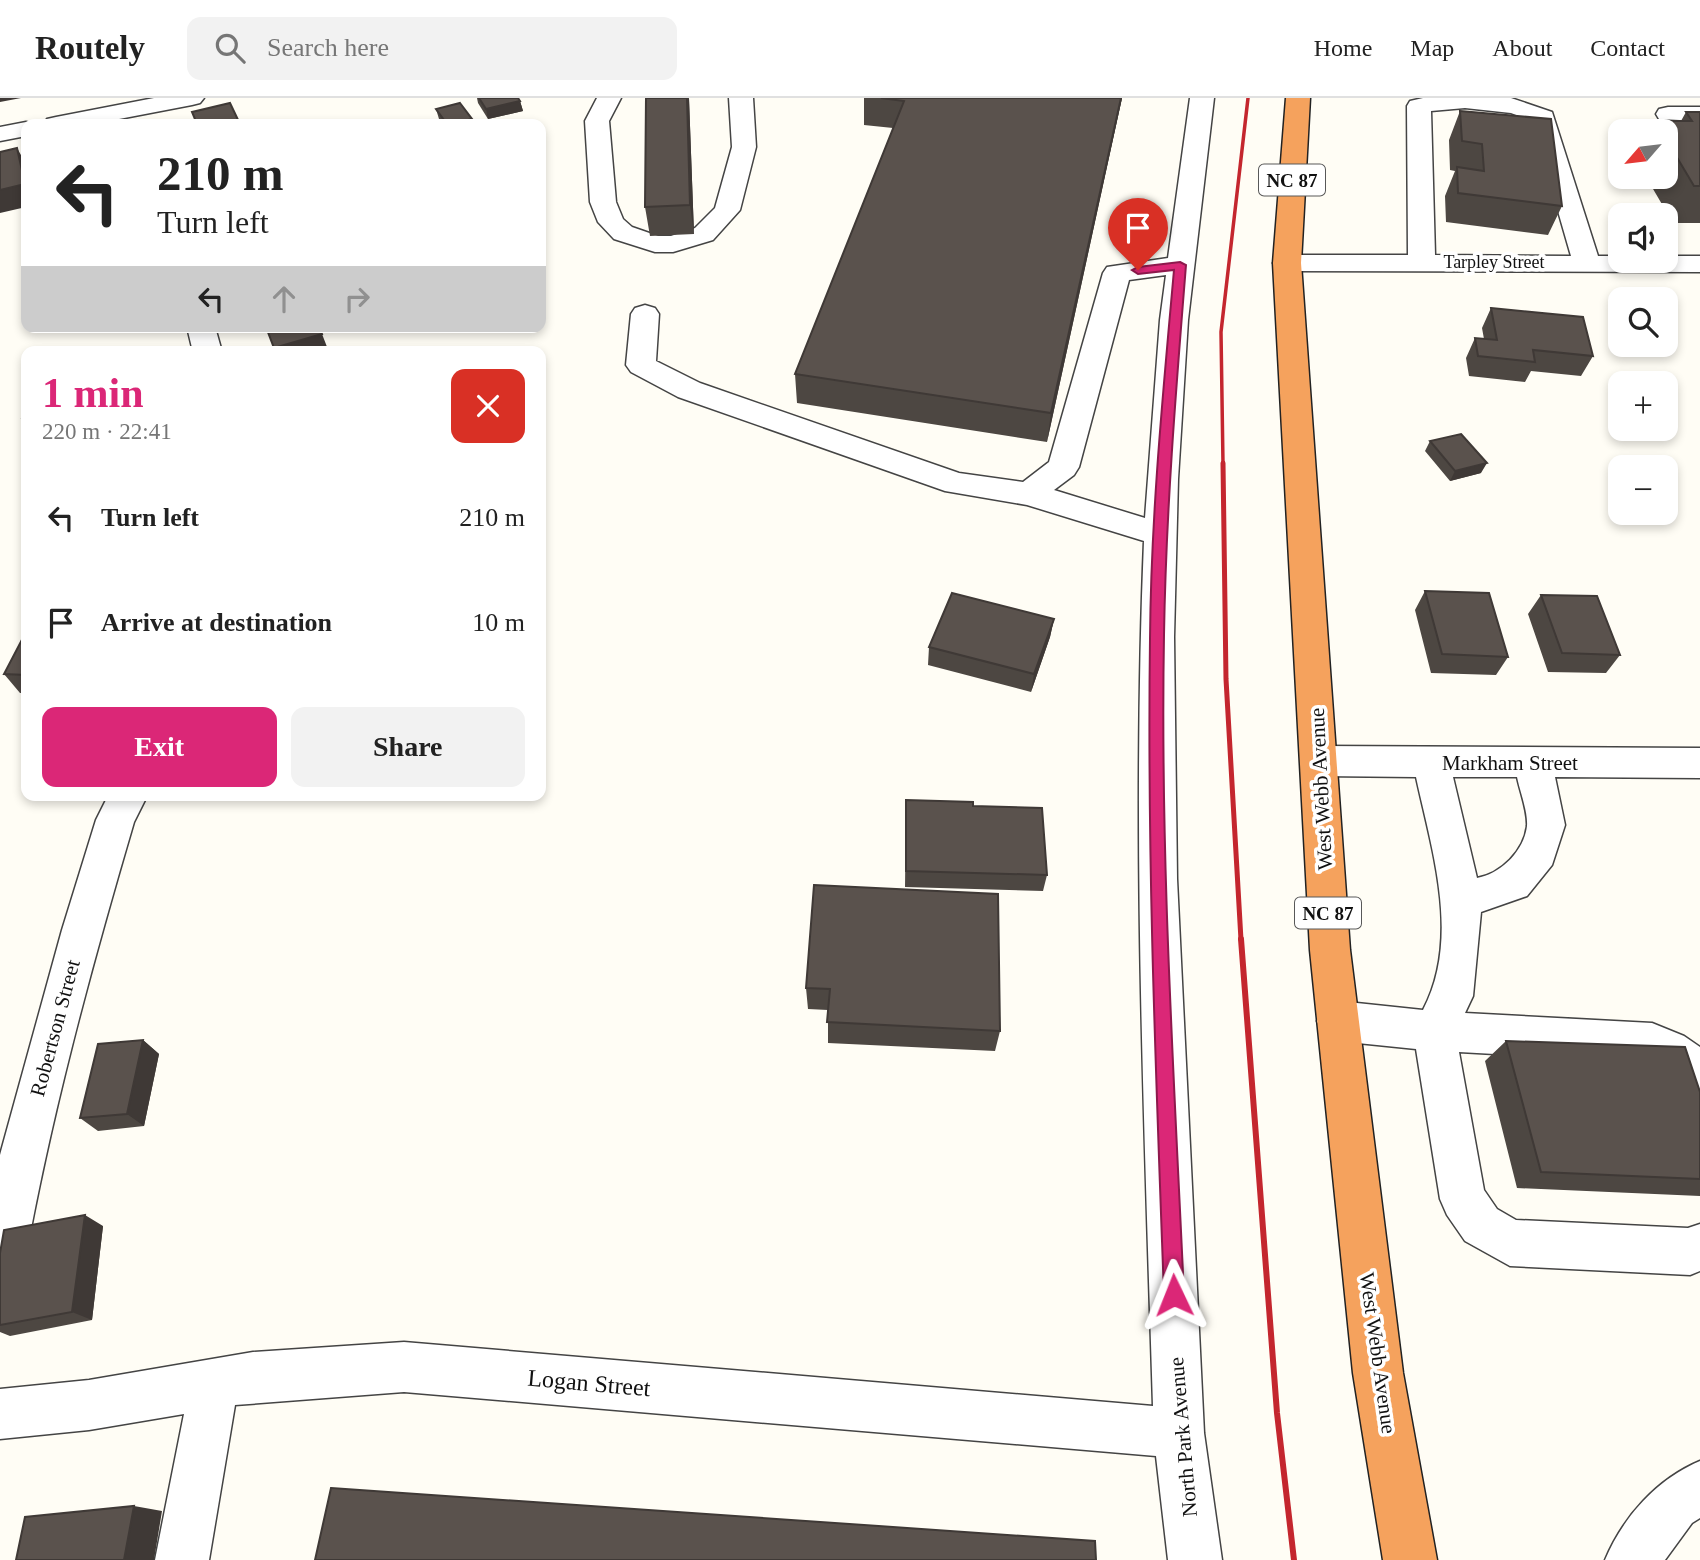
<!DOCTYPE html>
<html lang="en">
<head>
<meta charset="utf-8">
<style>
	body { margin:0; font-family:"Times New Roman",serif; background:#f2f2f2; color:#222; height:100vh; display:flex; flex-direction:column; font-size:26px; white-space:nowrap }
	* { box-sizing:border-box; margin:0 }
	p { font-size:23px; color:#767676 }
	.icon { flex:none; width:38px; height:38px; fill:none; stroke:currentColor; stroke-width:2; stroke-linecap:round; stroke-linejoin:round }
	.map { position:relative; flex:1; overflow:hidden }
	.details { position:absolute; left:21px; top:248px; width:525px; height:455px; display:flex; flex-direction:column; background:#fff; border-radius:14px; box-shadow:0 4px 10px #0003 }
	.details>* { flex:none }
	.top-card { position:absolute; left:21px; top:21px; width:525px; height:214px; border-radius:14px; box-shadow:0 4px 10px #0003; background:#fff; color:#222; overflow:hidden }
	.needle { width:46px; rotate:242deg }
	.controls { position:absolute; left:1608px; top:21px; display:grid; gap:14px }
	.controls a { display:grid; place-items:center; width:70px; height:70px; border-radius:14px; background:#fff; box-shadow:0 4px 10px #0003; font-size:35px }
	.pin { position:absolute; display:grid; place-items:center; width:60px; height:60px; color:#fff; margin:-72px -30px; border-radius:50% 50% 50% 0; rotate:-45deg; box-shadow:0 0 7px #0007 }
	.pin .icon { rotate:45deg }
	.me { position:absolute; width:77px; margin:-38px; rotate:358deg; stroke-linejoin:round; filter:drop-shadow(0 0 5px #0008) }
	.turn { display:flex; align-items:center; gap:24px; height:147px; padding:0 21px; font-size:32px }
	.turn .icon { width:91px; height:91px; stroke-width:2.5 }
	.turn b { display:block; font-size:49px; line-height:60px }
	.lanes { display:flex; align-items:center; height:66px; padding:0 21px; background:#0003; justify-content:center; gap:35px; direction:ltr }
	.lanes .off { opacity:.35 }
	.round { display:grid; place-items:center; flex:none; width:74px; height:74px; border-radius:14px; background:#f2f2f2 }
	.head { display:flex; align-items:center; justify-content:space-between; height:119px; padding:0 21px }
	h1 { font-size:42px; font-weight:700; line-height:52px; color:#db2777 }
	.primary-button { display:flex; gap:14px; margin-top:auto; padding:14px 21px }
	.primary-button a { flex:1; height:80px; border-radius:14px; background:#db2777; color:#fff; font-size:28px; font-weight:700; line-height:80px; text-align:center }
	.primary-button a+a { background:#f2f2f2; color:#222 }
	ul { padding:0; list-style:none }
	li { display:flex; align-items:center; gap:21px; height:105px; padding:0 21px }
	li div { flex:1 }
	li b { display:block; font-size:26px }
	li em { font-style:normal }
	header { display:flex; align-items:center; gap:42px; box-sizing:border-box; height:98px; padding:0 35px; background:#fff; border-bottom:2px solid #e0e0e0 }
	header strong { font-size:33px }
	nav { display:flex; gap:38px; margin-inline-start:auto; font-size:24px }
	.search { width:490px; height:63px; background:#f2f2f2; display:flex; align-items:center; gap:18px; box-sizing:border-box; padding:0 24px; border-radius:14px; color:#767676; font-size:26px }
	.map>svg:first-child { display:block }
	.lines { fill:none; stroke-linecap:round; stroke-linejoin:round }
	.minor-casing { stroke:#444; stroke-width:3 }
	.highway-casing { stroke:#222; stroke-width:3 }
	.minor { fill:#fff; fill-rule:evenodd }
	.highway { fill:#f5a25d; fill-rule:evenodd }
	.rail-far2 { stroke:#c4262e; stroke-width:3.5 }
	.rail-far1 { stroke:#c4262e; stroke-width:5 }
	.rail { stroke:#c4262e; stroke-width:6 }
	.wall { fill:#4d4742 }
	.shaded-wall { fill:#3f3936 }
	.building { fill:#5a524d; stroke:#3f3936; stroke-width:2 }
	.route { fill:#db2777; stroke:#8e194d; stroke-width:2 }
	.labels { text-anchor:middle; stroke-width:7; stroke-linejoin:round; paint-order:stroke }
	.far-street-label { font-size:18px; fill:#111; stroke:#fff }
	.shield { fill:#fff; stroke:#585858; stroke-width:2 }
	.shield-label { font-size:19px; font-weight:bold; fill:#111 }
	.street-label { font-size:21px; fill:#111; stroke:#fff }
	.near-street-label { font-size:24px; fill:#111; stroke:#fff }
</style>
</head>
<body>
<header>
<strong>Routely</strong>
<div class="search"><svg class="icon" aria-label="search" viewBox="0 0 24 24"><circle cx="10" cy="10" r="6"/><path d="M15 15l6 6"/></svg>Search here</div>
<nav><a>Home</a><a>Map</a><a>About</a><a>Contact</a></nav>
</header>
<div class="map">
<svg width="1700" height="1462" viewBox="0 0 1700 1462">
	<rect width="100%" height="100%" fill="#fffdf5"/>
	<g class="lines">
		<g class="minor-casing">
			<path id="minor" d="M 154,0 L 204,0 L 200,5 L 192,7 L 93,26 L 44,26 L 47,21 L 56,19 Z
				M 597,0 L 621,0 L 609,23 L 616,104 L 623,121 L 632,129 L 658,138 L 671,138 L 695,130 L 715,110 L 732,49 L 729,0 L 753,0 L 756,49 L 740,112 L 713,142 L 673,154 L 655,154 L 614,141 L 598,124 L 590,104 L 585,23 Z
				M 1190,0 L 1214,0 L 1188,222 L 1178,381 L 1174,539 L 1177,781 L 1204,1335 L 1222,1462 L 1168,1462 L 1156,1358 L 404,1294 L 235,1307 L 209,1462 L 155,1462 L 184,1316 L 89,1332 L 0,1341 L 0,1291 L 89,1282 L 253,1254 L 404,1244 L 1153,1308 C 1144,1019 1132,731 1144,443 L 1027,407 L 945,393 L 678,299 L 631,274 L 626,267 L 631,216 L 635,210 L 645,207 L 655,210 L 659,216 L 656,263 L 700,285 L 959,375 L 1023,384 L 1049,364 L 1103,175 L 1107,169 L 1168,160 ZM 1166,177 L 1160,222 L 1145,420 L 1054,392 L 1074,377 L 1079,369 L 1129,182 Z
				M 1423,0 L 1511,0 L 1552,14 L 1598,158 L 1620,158 L 1620,163 L 1666,163 L 1666,158 L 1700,158 L 1700,174 L 1287,173 L 1277,171 L 1273,165 L 1277,159 L 1287,157 L 1408,157 L 1407,8 L 1410,3 ZM 1465,10 L 1511,15 L 1532,23 L 1571,158 L 1435,157 L 1431,13 Z
				M 1668,9 L 1700,9 L 1700,23 L 1659,21 L 1656,16 L 1659,11 Z
				M 26,24 L 35,26 L 26,26 L 26,38 L 0,43 L 0,29 Z
				M 187,229 L 215,229 L 222,254 L 193,254 Z
				M 1320,648 L 1700,650 L 1700,680 L 1555,679 L 1565,727 L 1552,767 L 1527,798 L 1481,814 L 1473,898 L 1465,915 L 1652,925 L 1684,938 L 1700,949 L 1700,1011 L 1685,1005 L 1673,981 L 1650,965 L 1459,954 L 1484,1092 L 1497,1111 L 1516,1122 L 1688,1130 L 1700,1126 L 1700,1173 L 1690,1177 L 1510,1168 L 1465,1143 L 1447,1117 L 1440,1101 L 1416,951 L 1338,943 L 1323,937 L 1317,923 L 1323,909 L 1338,903 L 1423,912 C 1461,840 1432,753 1416,679 L 1320,678 L 1307,674 L 1301,663 L 1307,652 ZM 1453,679 L 1517,679 C 1520,694 1528,713 1527,728 C 1524,753 1501,776 1477,780 Z
				M 108,698 L 147,698 L 134,724 C 91,870 51,1017 24,1168 L 17,1185 L 0,1192 L 0,1057 L 62,832 L 96,722 Z
				M 1700,1363 L 1700,1420 L 1692,1425 L 1665,1462 L 1605,1462 C 1623,1419 1657,1381 1700,1363 Z"/>
		</g>
		<g class="highway-casing">
			<path id="highway" d="M 1286,0 L 1310,0 L 1301,165 L 1350,852 L 1403,1275 L 1437,1462 L 1383,1462 L 1353,1275 L 1310,852 L 1273,165 Z"/>
		</g>
		<use href="#minor" class="minor"/>
		<use href="#highway" class="highway"/>
		<path class="rail-far2" d="M 1223,366 L 1221,234 L 1248,0"/>
		<path class="rail-far1" d="M 1223,365 L 1226,581 L 1241,842"/>
		<path class="rail" d="M 1241,841 L 1277,1315 L 1294,1462"/>
	</g>
	<path class="wall" d="M 477,0 L 518,0 L 520,3 L 523,13 L 488,21 L 478,5 Z
		M 646,0 L 689,0 L 694,136 L 650,138 L 645,109 Z
		M 864,0 L 1122,0 L 1047,344 L 797,305 L 795,276 L 893,30 L 864,27 Z
		M 436,11 L 472,21 L 473,26 L 443,26 L 439,21 Z
		M 1460,13 L 1562,108 L 1548,137 L 1446,124 L 1445,98 L 1455,73 L 1450,72 L 1449,42 Z
		M 1686,14 L 1700,14 L 1700,125 L 1673,125 L 1646,79 L 1666,79 L 1666,33 L 1660,33 L 1666,23 L 1681,23 Z
		M 1491,210 L 1593,258 L 1581,278 L 1531,273 L 1525,284 L 1469,278 L 1466,260 L 1475,240 L 1484,241 L 1482,230 Z
		M 1430,343 L 1481,375 L 1450,383 L 1425,353 Z
		M 1425,493 L 1508,559 L 1496,577 L 1431,575 L 1415,512 Z
		M 1541,497 L 1620,557 L 1606,575 L 1548,574 L 1528,516 Z
		M 1054,521 L 1050,539 L 1031,594 L 928,567 L 929,549 Z
		M 26,534 L 26,595 L 20,595 L 4,576 Z
		M 906,702 L 973,708 L 1047,777 L 1043,793 L 905,789 Z
		M 814,787 L 1000,933 L 995,953 L 828,945 L 828,912 L 808,911 L 806,890 Z
		M 143,942 L 159,956 L 144,1028 L 98,1033 L 80,1020 Z
		M 1506,943 L 1700,994 L 1700,1098 L 1517,1090 L 1485,963 Z
		M 103,1128 L 92,1222 L 10,1238 L 0,1234 L 0,1155 Z"/>
	<path class="shaded-wall" d="M 0,0 L 21,0 L 0,4 Z
		M 687,0 L 689,1 L 694,136 L 690,107 Z
		M 1121,0 L 1122,0 L 1047,344 L 1051,315 Z
		M 520,3 L 523,13 L 488,21 L 486,11 Z
		M 472,21 L 473,26 L 452,26 Z
		M 17,50 L 26,66 L 26,109 L 0,115 L 0,92 Z
		M 322,236 L 329,254 L 275,254 L 274,250 Z
		M 1487,365 L 1481,375 L 1450,383 L 1455,373 Z
		M 1054,521 L 1050,539 L 1031,594 L 1034,576 Z
		M 143,942 L 159,956 L 144,1028 L 127,1016 Z
		M 85,1117 L 103,1128 L 92,1222 L 72,1214 Z
		M 134,1408 L 162,1413 L 154,1462 L 124,1462 Z"/>
	<path class="building" d="M 479,0 L 518,0 L 520,3 L 486,11 Z
		M 646,0 L 687,0 L 690,107 L 645,109 Z
		M 881,0 L 1121,0 L 1051,315 L 795,276 L 904,3 Z
		M 230,5 L 240,26 L 197,26 L 192,14 Z
		M 460,5 L 472,21 L 452,26 L 447,26 L 436,11 Z
		M 1460,13 L 1551,21 L 1562,108 L 1458,95 L 1457,69 L 1484,73 L 1482,46 L 1462,43 Z
		M 1686,14 L 1700,14 L 1700,88 L 1694,88 L 1666,41 L 1666,37 L 1675,37 L 1666,23 L 1692,23 Z
		M 17,50 L 25,86 L 0,92 L 0,54 Z
		M 1491,210 L 1583,219 L 1593,258 L 1533,252 L 1535,264 L 1478,258 L 1475,240 L 1497,242 Z
		M 266,229 L 319,229 L 322,236 L 274,250 Z
		M 26,320 L 26,332 L 25,332 L 22,321 Z
		M 1461,336 L 1487,365 L 1455,373 L 1430,343 Z
		M 1425,493 L 1489,495 L 1508,559 L 1442,556 Z
		M 952,495 L 1054,521 L 1034,576 L 929,549 Z
		M 1541,497 L 1597,498 L 1620,557 L 1562,555 Z
		M 26,534 L 26,577 L 4,576 Z
		M 906,702 L 973,704 L 973,708 L 1042,710 L 1047,777 L 906,773 Z
		M 814,787 L 998,796 L 1000,933 L 827,924 L 830,891 L 806,890 Z
		M 143,942 L 127,1016 L 80,1020 L 98,946 Z
		M 1506,943 L 1685,949 L 1700,994 L 1700,1081 L 1541,1074 Z
		M 85,1117 L 72,1214 L 0,1227 L 0,1155 L 4,1132 Z
		M 331,1390 L 1095,1443 L 1096,1462 L 315,1462 Z
		M 134,1408 L 124,1462 L 16,1462 L 25,1419 Z"/>
	<path class="route" d="M 1180,164 L 1186,167 C 1176,291 1166,413 1164,537 C 1160,757 1174,977 1184,1197 L 1181,1204 L 1174,1207 L 1167,1204 L 1164,1197 C 1156,978 1147,760 1150,541 C 1151,417 1163,295 1174,172 L 1138,176 L 1132,172 L 1138,169 Z"/>
	<g class="labels">
		<g class="far-street-label">
			<text x="1494" y="170">Tarpley Street</text>
		</g>
		<g class="shield">
			<rect x="1259" y="66.5" width="66" height="31" rx="5"/>
			<rect x="1295" y="799.5" width="66" height="31" rx="5"/>
		</g>
		<g class="shield-label">
			<text x="1292" y="89">NC 87</text>
			<text x="1328" y="822">NC 87</text>
		</g>
		<g class="street-label">
			<text x="1510" y="672">Markham Street</text>
			<text transform="translate(1321 691) rotate(-93)" y="7">West Webb Avenue</text>
			<text transform="translate(55 930) rotate(-75)" y="7">Robertson Street</text>
			<text transform="translate(1378 1255) rotate(82)" y="7">West Webb Avenue</text>
			<text transform="translate(1183 1339) rotate(-95)" y="7">North Park Avenue</text>
		</g>
		<g class="near-street-label">
			<text transform="translate(589 1285) rotate(5)" y="8">Logan Street</text>
		</g>
	</g>
</svg>
<div class="controls">
<a><svg class="needle" viewBox="-14 -14 28 28"><path d="M0-13l5 13h-10z" fill="#e53935"/><path d="M0 13l5-13h-10z" fill="#767676"/></svg></a>
<a><svg class="icon" aria-label="sound" viewBox="0 0 24 24"><path d="M4 9h4l5-4v14l-5-4H4zM17 9q2 3 0 6"/></svg></a>
<a><svg class="icon" aria-label="search" viewBox="0 0 24 24"><circle cx="10" cy="10" r="6"/><path d="M15 15l6 6"/></svg></a>
<a>+</a>
<a>−</a>
</div>
<div class="pin" style="left:1138px;top:172px;background:#d93025"><svg class="icon" aria-label="arrive" viewBox="0 0 24 24"><path d="M6 21V4h12l-3 4 3 4H6"/></svg></div>
<svg class="me" style="left:1174px;top:1197px" viewBox="-20 -20 40 40"><path d="M0-17L14 15 0 8-14 15z" fill="#db2777" stroke="#fff" stroke-width="4"/></svg>
<div class="top-card">
<div class="turn"><svg class="icon" aria-label="left" viewBox="0 0 24 24"><path d="M17 20v-9H6M10 6l-5 5 5 5"/></svg><div><b>210 m</b>Turn left</div></div>
<div class="lanes"><svg class="icon" aria-label="left" viewBox="0 0 24 24"><path d="M17 20v-9H6M10 6l-5 5 5 5"/></svg><svg class="icon off" aria-label="ahead" viewBox="0 0 24 24"><path d="M12 20V5M6 11l6-6 6 6"/></svg><svg class="icon off" aria-label="right" viewBox="0 0 24 24"><path d="M7 20v-9h11M14 6l5 5-5 5"/></svg></div>
</div>
<section class="details">
<div class="head"><div><h1>1 min</h1><p>220 m · 22:41</p></div><a class="round" style="background:#d93025;color:#fff"><svg class="icon" aria-label="close" viewBox="0 0 24 24"><path d="M6 6l12 12M18 6L6 18"/></svg></a></div>
<ul>
<li><svg class="icon" aria-label="left" viewBox="0 0 24 24"><path d="M17 20v-9H6M10 6l-5 5 5 5"/></svg><div><b>Turn left</b></div><em>210 m</em></li>
<li><svg class="icon" aria-label="arrive" viewBox="0 0 24 24"><path d="M6 21V4h12l-3 4 3 4H6"/></svg><div><b>Arrive at destination</b></div><em>10 m</em></li>
</ul>
<div class="primary-button"><a>Exit</a><a>Share</a></div>
</section>
</div>
</body>
</html>
